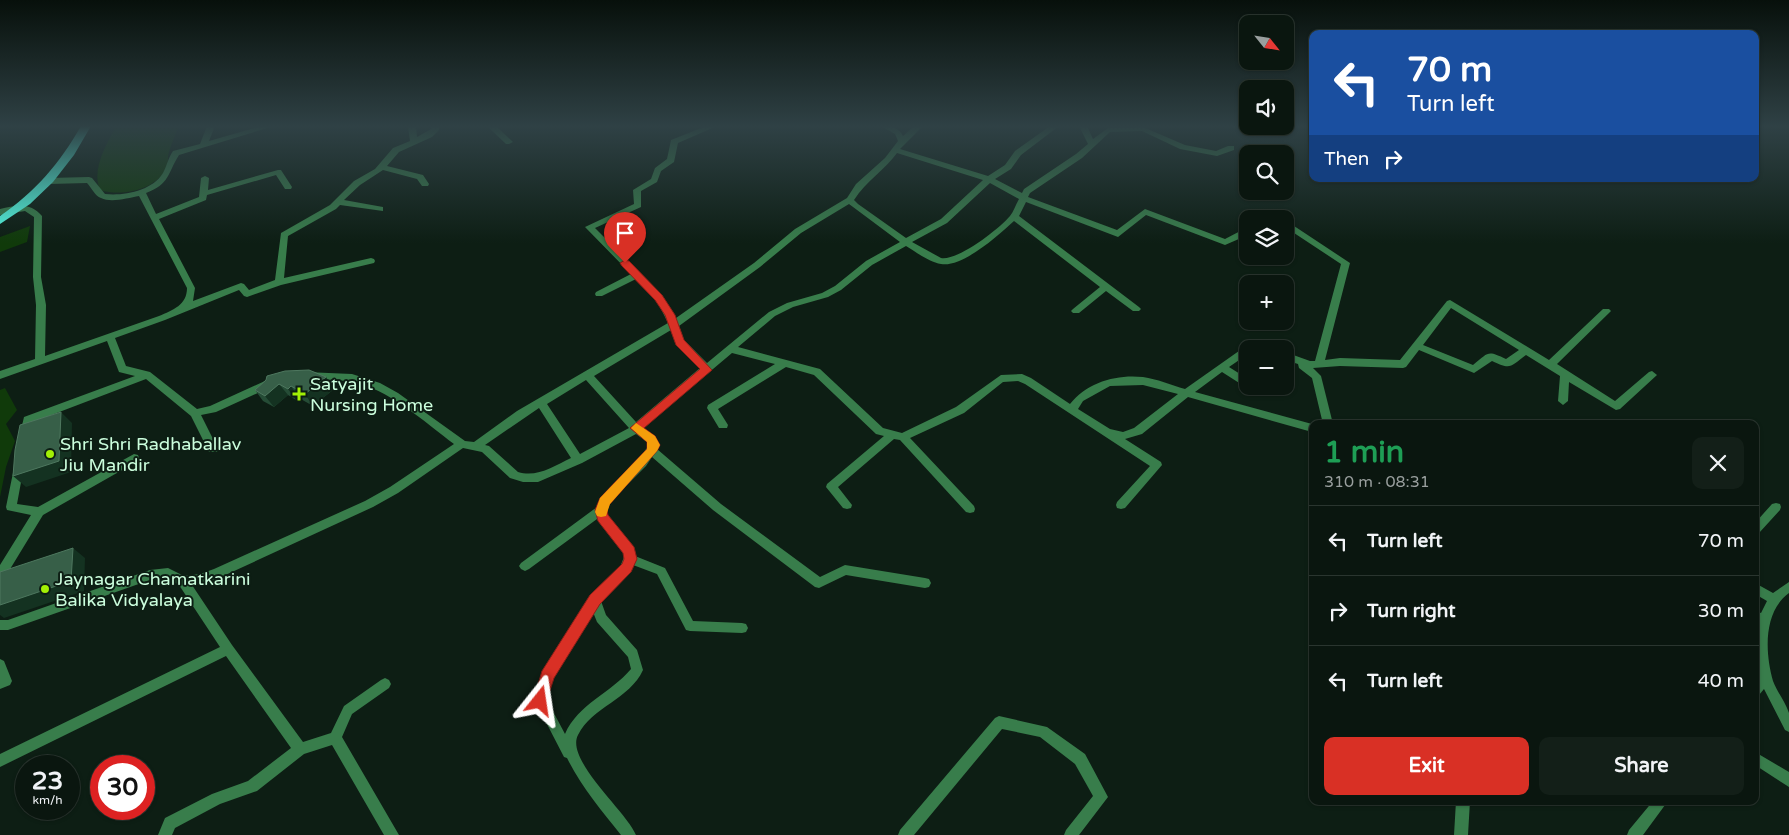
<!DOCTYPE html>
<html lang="en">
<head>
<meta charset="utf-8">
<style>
	body { margin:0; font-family:"Varela Round",sans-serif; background:#131f18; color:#f1f3f6; height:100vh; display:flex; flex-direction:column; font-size:19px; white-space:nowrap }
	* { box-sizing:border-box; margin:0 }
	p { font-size:16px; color:#999f9e }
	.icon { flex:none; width:28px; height:28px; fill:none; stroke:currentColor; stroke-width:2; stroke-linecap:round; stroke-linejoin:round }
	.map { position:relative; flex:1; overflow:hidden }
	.sheet { position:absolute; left:1309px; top:420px; width:450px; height:385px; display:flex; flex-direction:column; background:#0a160f; border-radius:10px; box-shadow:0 1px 4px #0004,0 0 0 1px #2a352f }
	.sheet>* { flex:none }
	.top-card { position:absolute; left:1309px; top:30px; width:450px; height:152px; border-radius:10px; box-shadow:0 1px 4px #0004,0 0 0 1px #2a352f; background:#1a4fa0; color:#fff; overflow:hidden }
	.needle { width:32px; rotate:120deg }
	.controls { position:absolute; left:1239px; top:15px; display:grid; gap:10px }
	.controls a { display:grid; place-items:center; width:55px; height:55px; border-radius:10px; background:#0a160f; box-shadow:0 1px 4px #0004,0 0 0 1px #2a352f; font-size:25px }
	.speed { position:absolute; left:15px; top:755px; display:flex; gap:10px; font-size:25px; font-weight:700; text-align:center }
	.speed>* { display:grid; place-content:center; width:65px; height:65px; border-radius:50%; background:#0a160f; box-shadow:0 1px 4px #0004,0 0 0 1px #2a352f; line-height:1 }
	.speed small { font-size:12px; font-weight:400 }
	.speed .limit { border:8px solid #d22; background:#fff; color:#111 }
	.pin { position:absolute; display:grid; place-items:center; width:42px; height:42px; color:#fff; margin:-51px -21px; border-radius:50% 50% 50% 0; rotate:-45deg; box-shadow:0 0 5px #0007 }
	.pin .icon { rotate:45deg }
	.me { position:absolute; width:55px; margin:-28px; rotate:15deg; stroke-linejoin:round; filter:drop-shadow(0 0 4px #0008) }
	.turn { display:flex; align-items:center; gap:18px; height:105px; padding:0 15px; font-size:22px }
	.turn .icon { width:65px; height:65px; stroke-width:2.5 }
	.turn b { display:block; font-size:35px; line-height:42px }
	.then { display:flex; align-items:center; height:48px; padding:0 15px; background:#0003; gap:10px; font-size:19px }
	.round { display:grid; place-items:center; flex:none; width:52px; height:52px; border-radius:10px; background:#131f18 }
	.head { display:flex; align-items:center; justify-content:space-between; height:85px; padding:0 15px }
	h1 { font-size:30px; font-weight:700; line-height:38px; color:#1e9e55 }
	.primary-button { display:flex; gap:10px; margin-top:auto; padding:10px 15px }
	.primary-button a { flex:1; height:58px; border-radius:10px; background:#d93025; color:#fff; font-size:20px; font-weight:700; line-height:58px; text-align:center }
	.primary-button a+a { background:#131f18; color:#f1f3f6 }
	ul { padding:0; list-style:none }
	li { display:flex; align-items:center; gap:15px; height:70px; padding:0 15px; border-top:1px solid #2a352f }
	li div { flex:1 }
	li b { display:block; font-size:19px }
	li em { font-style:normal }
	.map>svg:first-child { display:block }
	.water { fill:#103a0a }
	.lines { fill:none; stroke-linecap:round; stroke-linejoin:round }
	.street { fill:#387d4b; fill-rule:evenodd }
	.primary { fill:#55fbe3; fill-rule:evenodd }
	.wall { fill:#254c36 }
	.shaded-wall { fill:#143221 }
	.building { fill:#375f48; stroke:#4e785f }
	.route { fill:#d93025; stroke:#8d1f18 }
	.slow { fill:#f59e0b }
	.poi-dot { fill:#a2f005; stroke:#0d1e14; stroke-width:2 }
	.labels { text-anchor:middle; stroke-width:4; stroke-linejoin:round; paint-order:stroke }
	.poi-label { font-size:18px; fill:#cbfedd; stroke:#0d1e14; text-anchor:start }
</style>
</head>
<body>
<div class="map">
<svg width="1789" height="835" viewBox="0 0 1789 835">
	<rect width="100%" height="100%" fill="#0d1e14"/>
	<path class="water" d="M 116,126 L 179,126 C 175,134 172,143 169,152 C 167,157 169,163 167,168 C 155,190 122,197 100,190 C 91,169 107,144 116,126 Z
		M 30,226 L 27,242 L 0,252 L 0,237 Z
		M 5,388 L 17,410 L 6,424 L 15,441 L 6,467 L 0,497 L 0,390 Z"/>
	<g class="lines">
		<path class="street" d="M 207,126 L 215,126 L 209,141 L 261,126 L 274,126 L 179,155 C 167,174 170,184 146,193 L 156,214 L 199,197 L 201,178 L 205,176 L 209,178 L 208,190 L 278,170 L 281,170 L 292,187 L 291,189 L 285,189 L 276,175 L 207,195 L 206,200 L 159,219 L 195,288 L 193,301 L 241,283 L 244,284 L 249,290 L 275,280 L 281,233 L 330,205 L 354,181 L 375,169 L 393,148 L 410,141 L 408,126 L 416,126 L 417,137 L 431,129 L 431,126 L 439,126 L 439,130 L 432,137 L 399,152 L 387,166 L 423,175 L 429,184 L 428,186 L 422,186 L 417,179 L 383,170 L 360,185 L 344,200 L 383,207 L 383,211 L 340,205 L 336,209 L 288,236 L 284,278 L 371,258 L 374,259 L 375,261 L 374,263 L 281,285 L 247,297 L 244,296 L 239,290 L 165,320 L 115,338 L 126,366 L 150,372 L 197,409 L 210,406 L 265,381 L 271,381 L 273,384 L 271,387 L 216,412 L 201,415 L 218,449 L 217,452 L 209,452 L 191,416 L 146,379 L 33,422 L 29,437 L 21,437 L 20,434 L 24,417 L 135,376 L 119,372 L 107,341 L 0,379 L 0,371 L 35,359 L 36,305 L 33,277 L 34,217 L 25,211 L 0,215 L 0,209 C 16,205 31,202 42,216 L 41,277 L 46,305 L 45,356 L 159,316 C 173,310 187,305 187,288 L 139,196 C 128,198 111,203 101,198 C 95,196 91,187 87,183 L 49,184 L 45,181 L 49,178 L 89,177 L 92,178 L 105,194 C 124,196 152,191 163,173 C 167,166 168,158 173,151 L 200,144 Z
			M 487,126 L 496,126 L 513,142 L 509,144 L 506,144 Z
			M 706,126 L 717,126 L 678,143 L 674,162 L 661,171 L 657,182 L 641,191 L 641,207 L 595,228 L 662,295 L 676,318 L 754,263 L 795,229 L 847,198 L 856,184 L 885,158 L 898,141 L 895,134 L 881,126 C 890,126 899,127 903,136 L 914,126 L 923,126 L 900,149 L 988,176 L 1005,165 L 1015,151 L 1050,126 L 1059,126 L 1021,155 L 1011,169 L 995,179 L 1022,193 L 1024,189 L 1076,154 L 1088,144 L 1079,126 L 1087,126 L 1093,139 L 1108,128 L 1143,127 L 1185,145 L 1216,151 L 1228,146 L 1234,146 L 1234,150 L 1217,156 L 1180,149 L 1142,131 L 1110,132 L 1082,158 L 1030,193 L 1028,197 L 1117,230 L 1145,209 L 1225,239 L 1248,227 L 1248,235 L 1225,245 L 1146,215 L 1118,237 L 1026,202 L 1019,216 L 1139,307 L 1141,309 L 1139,311 L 1133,311 L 1106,291 L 1079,313 L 1073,313 L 1071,311 L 1073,309 L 1100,287 L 1014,221 C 999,235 962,268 941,264 C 929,262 916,252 906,246 L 872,265 L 841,290 L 828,297 L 793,307 L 775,316 L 738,347 L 820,369 L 883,428 L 902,433 L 956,407 L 1001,375 L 1022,374 L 1031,378 L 1070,404 C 1087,382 1117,374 1143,377 C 1157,379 1171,385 1185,389 L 1246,346 L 1258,342 L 1274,347 L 1276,349 L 1248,349 L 1248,354 L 1229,367 L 1248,379 L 1248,386 C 1255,386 1262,385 1266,392 L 1264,395 L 1258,395 L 1222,372 L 1195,392 L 1312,424 L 1312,432 L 1188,397 L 1142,434 L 1125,439 L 1161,462 L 1162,465 L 1125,508 L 1121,509 L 1117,508 L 1116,505 L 1117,502 L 1150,466 L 1025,384 L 1018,381 L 1003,382 L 964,413 L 910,438 L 974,506 L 975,509 L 974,512 L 970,513 L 966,512 L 900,440 L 894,439 L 838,487 L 852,505 L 851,508 L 847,509 L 843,508 L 826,487 L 827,484 L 884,436 L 876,434 L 814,375 L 786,367 L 718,409 L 728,425 L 727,428 L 719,428 L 707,408 L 708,405 L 775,364 L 732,353 L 643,428 L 655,436 L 659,445 L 657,449 L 721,504 L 820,577 L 845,565 L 925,578 L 929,579 L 931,583 L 929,587 L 925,588 L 846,575 L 819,588 L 815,587 L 713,510 L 652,457 L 646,466 L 608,504 C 607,508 606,512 608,516 C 616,531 632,537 635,556 L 665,568 L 693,621 L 742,623 L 746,624 L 748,628 L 746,632 L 742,633 L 690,631 L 686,630 L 657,574 L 633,565 L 622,581 L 601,601 L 606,615 L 637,650 L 643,670 C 630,699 592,707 578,735 C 565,760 626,811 636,835 L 621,835 C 601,810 581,786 567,758 L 564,757 L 535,701 L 543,672 L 591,595 L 620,567 L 624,557 L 623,551 L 597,519 L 529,569 L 525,571 L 521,569 L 519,566 L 521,563 L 597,507 L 600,499 L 638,460 L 649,445 L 647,442 L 636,434 L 582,463 L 538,482 L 523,482 L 510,478 L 482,452 L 463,448 L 398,493 L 373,507 L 221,577 L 200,584 L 192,585 L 232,645 L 303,742 L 331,733 L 344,706 L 381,680 L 385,678 L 389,680 L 391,684 L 389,688 L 352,714 L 342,737 L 399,835 L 384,835 L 332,745 L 304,754 L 257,791 L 220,804 L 175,828 L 172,835 L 158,835 L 165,818 L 212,794 L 248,781 L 291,748 L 226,656 L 0,767 L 0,754 L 220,647 L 179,585 L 167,578 L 150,580 L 8,630 L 0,630 L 0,620 L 8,620 L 150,570 L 168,568 L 184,576 L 200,574 L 214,569 L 365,501 L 390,487 L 454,444 C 426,423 386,387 351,382 C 337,379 322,380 308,379 L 303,375 L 305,372 L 352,374 L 380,383 L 398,393 L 465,441 L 474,442 L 517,411 L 668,323 L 656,299 L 636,279 L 602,296 L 596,296 L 595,294 L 596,292 L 631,274 L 585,227 L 634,204 L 633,190 L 651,179 L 655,168 L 667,159 L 671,140 ZM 897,153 L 983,180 L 941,219 L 906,238 L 858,204 L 854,200 C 866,181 885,170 897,153 ZM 990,183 L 1019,199 C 1016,204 1014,211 1010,216 C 999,229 958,261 941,258 L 912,242 L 947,223 ZM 849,204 L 900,242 L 866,261 L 835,286 L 822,293 L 787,303 L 769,312 L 707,363 L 684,340 L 679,326 L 760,267 L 801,233 ZM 671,330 L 677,344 L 700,368 L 636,422 L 594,376 ZM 586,380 L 629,428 L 580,454 L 547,404 ZM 1143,385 L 1178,394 L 1134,428 L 1123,432 L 1110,429 L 1078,409 L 1083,401 L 1110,386 ZM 539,408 L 571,458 C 554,466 537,478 518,472 L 489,446 L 485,445 ZM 593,612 L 597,622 L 628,657 L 631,669 C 611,693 578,704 565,734 L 547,700 L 553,678 Z
			M 1260,212 L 1279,217 L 1280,219 L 1253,219 L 1257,213 Z
			M 1285,220 L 1350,263 L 1325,360 L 1340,358 L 1400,360 L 1447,301 L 1450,300 L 1549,360 L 1603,309 L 1609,309 L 1611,311 L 1609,313 L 1557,364 L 1615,401 L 1649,372 L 1652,371 L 1657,375 L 1620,409 L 1616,410 L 1569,382 L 1568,401 L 1563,405 L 1558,401 L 1560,376 L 1526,355 C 1510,367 1511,370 1492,361 L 1474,373 L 1419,350 L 1406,367 L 1403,368 L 1340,366 L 1313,368 L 1321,376 L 1333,424 L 1323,424 L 1312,378 L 1299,368 L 1298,364 L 1285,360 L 1285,352 L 1310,361 L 1315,361 L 1341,264 L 1285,227 ZM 1451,308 L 1519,350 L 1506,359 C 1487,350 1489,352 1473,365 L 1423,345 Z
			M 134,454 L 138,455 L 139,458 L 138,461 L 43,515 L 4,579 L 0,580 L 0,565 L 31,515 L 7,510 L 6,507 L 15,463 L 23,463 L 24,466 L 17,504 L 38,507 Z
			M 1776,503 L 1780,504 L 1781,507 L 1780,510 L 1759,533 L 1755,535 L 1755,523 L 1772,504 Z
			M 1789,582 L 1789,593 C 1763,612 1765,653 1773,681 C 1777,692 1785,701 1789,713 C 1789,718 1789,726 1789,732 L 1785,730 L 1764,689 L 1759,695 L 1755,697 L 1755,681 L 1760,675 L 1756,652 L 1758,624 L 1755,622 L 1755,611 L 1761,613 L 1767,601 L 1755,594 L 1755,583 L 1773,593 Z
			M 0,659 L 4,661 L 12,681 L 10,685 L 0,689 Z
			M 999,716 L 1047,727 L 1085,754 L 1108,797 L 1079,835 L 1064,835 L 1066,830 L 1093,796 L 1075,764 L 1040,737 L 1002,729 L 914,835 L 898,835 L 900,830 L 995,718 Z
			M 1755,752 L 1789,772 L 1789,787 L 1755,765 Z
			M 1456,801 L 1470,801 L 1468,835 L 1454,835 Z
			M 1653,801 L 1668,801 L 1643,835 L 1627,835 L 1629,830 Z"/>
		<path class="primary" d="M 81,126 L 91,126 L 74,155 L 53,182 L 30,204 L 0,224 L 0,216 C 35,192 60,163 81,126 Z"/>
	</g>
	<path class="wall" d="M 309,370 L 334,389 L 313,406 L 299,398 L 296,400 L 288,395 L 274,407 L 263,401 L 255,390 Z"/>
	<path class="shaded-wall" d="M 326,377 L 334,389 L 313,406 L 305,394 Z
		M 279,384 L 288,395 L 274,407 L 265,396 Z
		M 291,386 L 299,398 L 296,400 L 288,389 Z
		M 61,412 L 72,423 L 71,472 L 26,487 L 13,476 Z
		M 73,548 L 85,558 L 84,591 L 4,618 L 0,615 L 0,605 Z"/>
	<path class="building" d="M 309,370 L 326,377 L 305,394 L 291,386 L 288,389 L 279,384 L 265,396 L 255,390 L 266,380 L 267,376 L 285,371 Z
		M 61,412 L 59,461 L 13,476 L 15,450 L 20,425 Z
		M 73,548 L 71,581 L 0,605 L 0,572 Z"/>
	<linearGradient id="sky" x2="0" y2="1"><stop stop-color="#07100b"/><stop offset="0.52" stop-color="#2f4145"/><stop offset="1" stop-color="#2f4145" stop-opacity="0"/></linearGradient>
	<rect width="1789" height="243" fill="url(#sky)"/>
	<path class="route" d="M 625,260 L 629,261 L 662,295 L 675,315 L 684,340 L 712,370 L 644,428 L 655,436 L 660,445 L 657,451 L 609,505 L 607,510 L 608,515 L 634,547 L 637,559 L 631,572 L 600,604 L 554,678 L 545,706 L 540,708 L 536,706 L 533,701 L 542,671 L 590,595 L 622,564 L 624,559 L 623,553 L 598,521 L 595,510 L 600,498 L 647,449 L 647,442 L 630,428 L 700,369 L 676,345 L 665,315 L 655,300 L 622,266 L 620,263 Z"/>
	<path class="slow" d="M 636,423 L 655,436 L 660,445 L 657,451 L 610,504 L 606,516 L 601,517 L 597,516 L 595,512 L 600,498 L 647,449 L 647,442 L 631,428 Z"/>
	<g class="poi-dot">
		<path d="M296.5 386.5h5v5h5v5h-5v5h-5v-5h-5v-5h5z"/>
		<circle cx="50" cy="454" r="5"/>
		<circle cx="45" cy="589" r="5"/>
	</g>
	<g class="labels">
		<g class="poi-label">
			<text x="310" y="390">Satyajit<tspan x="310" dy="21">Nursing Home</tspan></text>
			<text x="60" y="450">Shri Shri Radhaballav<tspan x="60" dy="21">Jiu Mandir</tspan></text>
			<text x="55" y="585">Jaynagar Chamatkarini<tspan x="55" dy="21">Balika Vidyalaya</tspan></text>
		</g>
	</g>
</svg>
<div class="controls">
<a><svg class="needle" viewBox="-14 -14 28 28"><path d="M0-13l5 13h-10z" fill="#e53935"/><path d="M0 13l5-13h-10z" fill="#999f9e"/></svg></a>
<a><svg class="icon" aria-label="sound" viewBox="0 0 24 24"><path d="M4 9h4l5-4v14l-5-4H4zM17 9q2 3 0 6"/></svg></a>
<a><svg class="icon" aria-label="search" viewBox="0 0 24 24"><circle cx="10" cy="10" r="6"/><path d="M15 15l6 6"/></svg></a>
<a><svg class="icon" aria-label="layers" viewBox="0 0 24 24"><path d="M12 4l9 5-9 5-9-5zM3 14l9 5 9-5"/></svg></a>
<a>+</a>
<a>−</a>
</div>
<div class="speed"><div>23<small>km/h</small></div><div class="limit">30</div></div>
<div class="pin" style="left:625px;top:263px;background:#d93025"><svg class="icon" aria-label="arrive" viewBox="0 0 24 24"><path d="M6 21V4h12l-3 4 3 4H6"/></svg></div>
<svg class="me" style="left:540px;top:701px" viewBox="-20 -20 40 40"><path d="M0-17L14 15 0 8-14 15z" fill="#d93025" stroke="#fff" stroke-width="4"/></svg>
<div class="top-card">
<div class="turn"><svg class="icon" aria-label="left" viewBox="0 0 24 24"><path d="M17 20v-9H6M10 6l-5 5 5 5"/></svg><div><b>70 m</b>Turn left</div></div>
<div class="then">Then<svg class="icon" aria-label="right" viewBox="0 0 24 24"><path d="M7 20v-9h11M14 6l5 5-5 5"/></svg></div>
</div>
<section class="sheet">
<div class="head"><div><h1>1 min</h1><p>310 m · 08:31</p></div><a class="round"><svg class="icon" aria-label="close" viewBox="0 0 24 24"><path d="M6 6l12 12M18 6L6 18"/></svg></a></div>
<ul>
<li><svg class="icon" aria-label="left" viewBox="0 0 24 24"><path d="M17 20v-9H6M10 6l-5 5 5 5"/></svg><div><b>Turn left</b></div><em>70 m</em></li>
<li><svg class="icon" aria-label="right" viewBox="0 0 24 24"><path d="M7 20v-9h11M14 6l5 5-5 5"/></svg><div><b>Turn right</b></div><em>30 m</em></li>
<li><svg class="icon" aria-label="left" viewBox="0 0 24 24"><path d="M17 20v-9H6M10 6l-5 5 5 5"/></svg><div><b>Turn left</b></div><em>40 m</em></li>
</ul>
<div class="primary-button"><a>Exit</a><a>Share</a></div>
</section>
</div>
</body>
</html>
